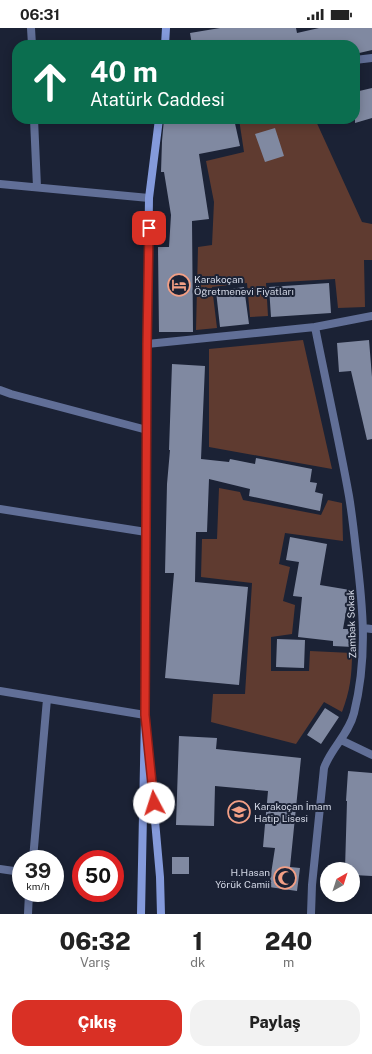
<!DOCTYPE html>
<html lang="tr">
<head>
<meta charset="utf-8">
<style>
	body { margin:0; font-family:"Public Sans",sans-serif; background:#f2f2f2; color:#222; height:100vh; display:flex; flex-direction:column; font-size:15px; white-space:nowrap }
	* { box-sizing:border-box; margin:0 }
	p { font-size:13px; color:#767676 }
	.icon { flex:none; width:22px; height:22px; fill:none; stroke:currentColor; stroke-width:2; stroke-linecap:round; stroke-linejoin:round }
	.map { position:relative; height:886px; overflow:hidden }
	.side { display:flex; flex-direction:column; background:#fff; flex:1 }
	.side>* { flex:none }
	.banner { position:absolute; left:12px; top:12px; width:348px; height:84px; border-radius:16px; box-shadow:0 2px 10px #0003; background:#0b6e4f; color:#fff; overflow:hidden }
	.needle { width:26px; rotate:39deg }
	.buttons { position:absolute; left:320px; top:834px; display:grid; gap:8px }
	.buttons a { display:grid; place-items:center; width:40px; height:40px; border-radius:50%; background:#fff; box-shadow:0 2px 10px #0003; font-size:20px }
	.speed { position:absolute; left:12px; top:822px; display:flex; gap:8px; font-size:20px; font-weight:700; text-align:center }
	.speed>* { display:grid; place-content:center; width:52px; height:52px; border-radius:50%; background:#fff; box-shadow:0 2px 10px #0003; line-height:1 }
	.speed small { font-size:10px; font-weight:400 }
	.speed .limit { border:6px solid #d22; background:#fff; color:#111 }
	.pin { position:absolute; display:grid; place-items:center; width:34px; height:34px; color:#fff; margin:-17px; border-radius:8px; box-shadow:0 2px 6px #0006 }
	.me { position:absolute; width:44px; margin:-22px; rotate:355deg; stroke-linejoin:round; filter:drop-shadow(0 0 3px #0008) }
	.turn { display:flex; align-items:center; gap:14px; height:84px; padding:0 12px; font-size:18px }
	.turn .icon { width:52px; height:52px; stroke-width:2.5 }
	.turn b { display:block; font-size:28px; line-height:34px }
	.eta { display:flex; justify-content:space-evenly; align-items:center; height:68px; text-align:center }
	.eta b { font-size:24px; font-weight:800; line-height:28px }
	.primary-button { display:flex; gap:8px; margin-top:auto; padding:8px 12px }
	.primary-button a { flex:1; height:46px; border-radius:16px; background:#d93025; color:#fff; font-size:16px; font-weight:800; line-height:46px; text-align:center }
	.primary-button a+a { background:#f2f2f2; color:#222 }
	.status { display:flex; justify-content:space-between; align-items:center; height:28px; padding:0 20px; background:#fff; direction:ltr }
	.status svg { height:11px; fill:currentColor }
	.map>svg:first-child { display:block }
	.green { fill:#5f3b30 }
	.building { fill:#8089a1 }
	.lines { fill:none; stroke-linecap:round; stroke-linejoin:round }
	.minor { stroke:#616f97; stroke-width:8 }
	.secondary { stroke:#849adb; stroke-width:8 }
	.route-casing { stroke:#8d1f18; stroke-width:10 }
	.route { stroke:#d93025; stroke-width:7 }
	.labels { text-anchor:middle; stroke-width:4; stroke-linejoin:round; paint-order:stroke }
	.poi-label { font-size:10px; fill:#d2d7e5; stroke:#1b2235; text-anchor:start }
	.street-label { font-size:10px; fill:#d2d7e5; stroke:#1b2235 }
</style>
</head>
<body>
<div class="status"><b>06:31</b><svg viewBox="0 0 49 12"><path d="M0 12V9h3v3zM5 12V6h3v6zM10 12V3h3v9zM15 12V0h3v12zM26 1h20v11H26zM47 4h2v5h-2z"/></svg></div>
<div class="map">
<svg width="372" height="886" viewBox="0 0 372 886">
	<rect width="100%" height="100%" fill="#1b2235"/>
	<path class="green" d="M 239,91 L 315,91 L 362,194 L 372,196 L 372,232 L 364,232 L 365,279 L 338,280 L 335,251 L 266,255 L 268,288 L 250,289 L 247,255 L 212,259 L 217,300 L 196,302 L 198,219 L 212,217 L 214,174 L 206,133 L 244,124 Z
		M 303,312 L 332,441 L 209,419 L 209,321 Z
		M 219,460 L 240,464 L 243,472 L 321,487 L 328,472 L 342,475 L 343,513 L 285,505 L 279,536 L 290,539 L 283,573 L 295,577 L 292,606 L 271,609 L 271,643 L 309,643 L 310,623 L 352,625 C 352,647 350,663 342,684 L 324,674 L 296,716 L 211,694 L 213,666 L 245,666 L 252,555 L 201,549 L 202,511 L 217,511 Z"/>
	<path class="building" d="M 220,0 L 296,0 L 297,5 L 319,0 L 372,0 L 372,22 L 355,26 L 355,17 L 192,17 L 190,5 Z
		M 372,60 L 372,90 L 355,95 L 355,64 Z
		M 164,91 L 234,91 L 240,118 L 199,126 L 209,191 L 192,193 L 193,304 L 159,304 L 158,219 L 169,219 L 171,187 L 164,144 L 161,144 L 162,113 Z
		M 275,100 L 284,128 L 265,134 L 255,106 Z
		M 329,255 L 331,285 L 271,289 L 269,259 Z
		M 244,259 L 249,296 L 220,299 L 216,263 Z
		M 369,312 L 372,349 L 372,411 L 367,412 L 351,343 L 339,344 L 337,315 Z
		M 172,336 L 205,338 L 201,431 L 229,434 L 230,431 L 255,436 L 256,430 L 312,441 L 310,454 L 317,455 L 315,464 L 323,466 L 320,483 L 249,468 L 250,461 L 209,451 L 207,504 L 196,504 L 195,554 L 248,559 L 239,657 L 165,650 L 174,545 L 165,545 L 167,456 L 170,422 L 169,422 Z
		M 290,509 L 327,516 L 320,557 L 350,562 L 343,601 L 354,601 L 353,619 L 333,618 L 333,613 L 298,609 L 302,569 L 293,568 L 299,534 L 286,532 Z
		M 277,611 L 305,612 L 304,640 L 276,639 Z
		M 325,680 L 339,689 L 321,716 L 307,707 Z
		M 179,708 L 217,710 L 216,721 L 301,730 L 290,839 L 300,840 L 297,863 L 269,859 L 275,820 L 263,819 L 268,763 L 215,758 L 214,798 L 176,797 Z
		M 348,743 L 372,745 L 372,848 L 353,847 L 353,841 L 345,841 L 347,773 L 346,773 Z
		M 172,829 L 189,829 L 189,846 L 172,846 Z"/>
	<g class="lines">
		<path class="minor" d="M 31,0 L 32,17
			M 355,32 L 372,30
			M 34,91 L 37,159
			M 0,156 L 149,170
			M 147,316 L 315,299 L 372,288
			M 0,362 L 11,366 L 147,402
			M 0,481 L 146,504
			M 363,600 L 372,601
			M 0,663 L 145,687
			M 341,712 L 372,727
			M 33,831 L 47,671
			M 0,841 L 21,844
			M 28,886 L 29,865
			M 311,886 L 312,857 L 324,740 C 331,720 349,706 354,685 C 368,629 363,579 356,522 C 354,504 352,486 349,468 C 339,412 326,355 315,299"/>
		<path class="secondary" d="M 165,17 L 166,0
			M 149,725 L 160,849 L 161,886
			M 141,886 L 145,687 L 147,316 L 149,170 L 159,91"/>
	</g>
	<g class="lines">
		<g class="route-casing">
			<path id="route" d="M 149,200 L 147,316 L 145,687 L 154,775"/>
		</g>
		<use href="#route" class="route"/>
	</g>
	<defs>
		<g id="hotel-ring" transform="scale(1.15)"><circle r="9.5" fill="#1b2235" stroke="#f39f85" stroke-width="1.5"/><path d="M-6-4.5h1.5V1H6V5H4.5V3h-9V5H-6ZM-4 0a1.8 1.8 0 1 1 3.6 0ZM.5 0V-2.5h3Q6-2.5 6 0Z" fill="#f39f85"/></g>
		<g id="school-ring" transform="scale(1.15)"><circle r="9.5" fill="#1b2235" stroke="#f39f85" stroke-width="1.5"/><path d="M0-5L7-2L0 1L-7-2ZM-4 1L0 2.5L4 1V4Q0 6-4 4Z" fill="#f39f85"/></g>
		<g id="mosque-ring" transform="scale(1.15)"><circle r="9.5" fill="#1b2235" stroke="#f39f85" stroke-width="1.5"/><path d="M3.5-4.9A6 6 0 1 0 3.5 4.9A5 5 0 1 1 3.5-4.9Z" fill="#f39f85"/></g>
	</defs>
	<g fill-rule="evenodd">
		<use href="#hotel-ring" x="179" y="257"/>
		<use href="#school-ring" x="239" y="784"/>
		<use href="#mosque-ring" x="285" y="850"/>
	</g>
	<g class="labels">
		<g class="poi-label">
			<text x="194" y="255">Karakoçan<tspan x="194" dy="12">Öğretmenevi Fiyatları</tspan></text>
			<text x="254" y="782">Karakoçan İmam<tspan x="254" dy="12">Hatip Lisesi</tspan></text>
			<text x="270" y="848" text-anchor="end">H.Hasan<tspan x="270" dy="12">Yörük Camii</tspan></text>
		</g>
		<g class="street-label">
			<text transform="translate(351 596) rotate(-92)" y="4">Zambak Sokak</text>
		</g>
	</g>
</svg>
<div class="buttons">
<a><svg class="needle" viewBox="-14 -14 28 28"><path d="M0-13l5 13h-10z" fill="#e53935"/><path d="M0 13l5-13h-10z" fill="#767676"/></svg></a>
</div>
<div class="speed"><div>39<small>km/h</small></div><div class="limit">50</div></div>
<div class="pin" style="left:149px;top:200px;background:#d93025"><svg class="icon" aria-label="arrive" viewBox="0 0 24 24"><path d="M6 21V4h12l-3 4 3 4H6"/></svg></div>
<svg class="me" style="left:154px;top:775px" viewBox="-20 -20 40 40"><circle r="19" fill="#fff"/><path d="M0-13L10 11 0 6-10 11z" fill="#d93025"/></svg>
<div class="banner">
<div class="turn"><svg class="icon" aria-label="ahead" viewBox="0 0 24 24"><path d="M12 20V5M6 11l6-6 6 6"/></svg><div><b>40 m</b>Atatürk Caddesi</div></div>
</div>
</div>
<section class="side">
<div class="eta">
<div><b>06:32</b><p>Varış</p></div>
<div><b>1</b><p>dk</p></div>
<div><b>240</b><p>m</p></div>
</div>
<div class="primary-button"><a>Çıkış</a><a>Paylaş</a></div>
</section>
</body>
</html>
